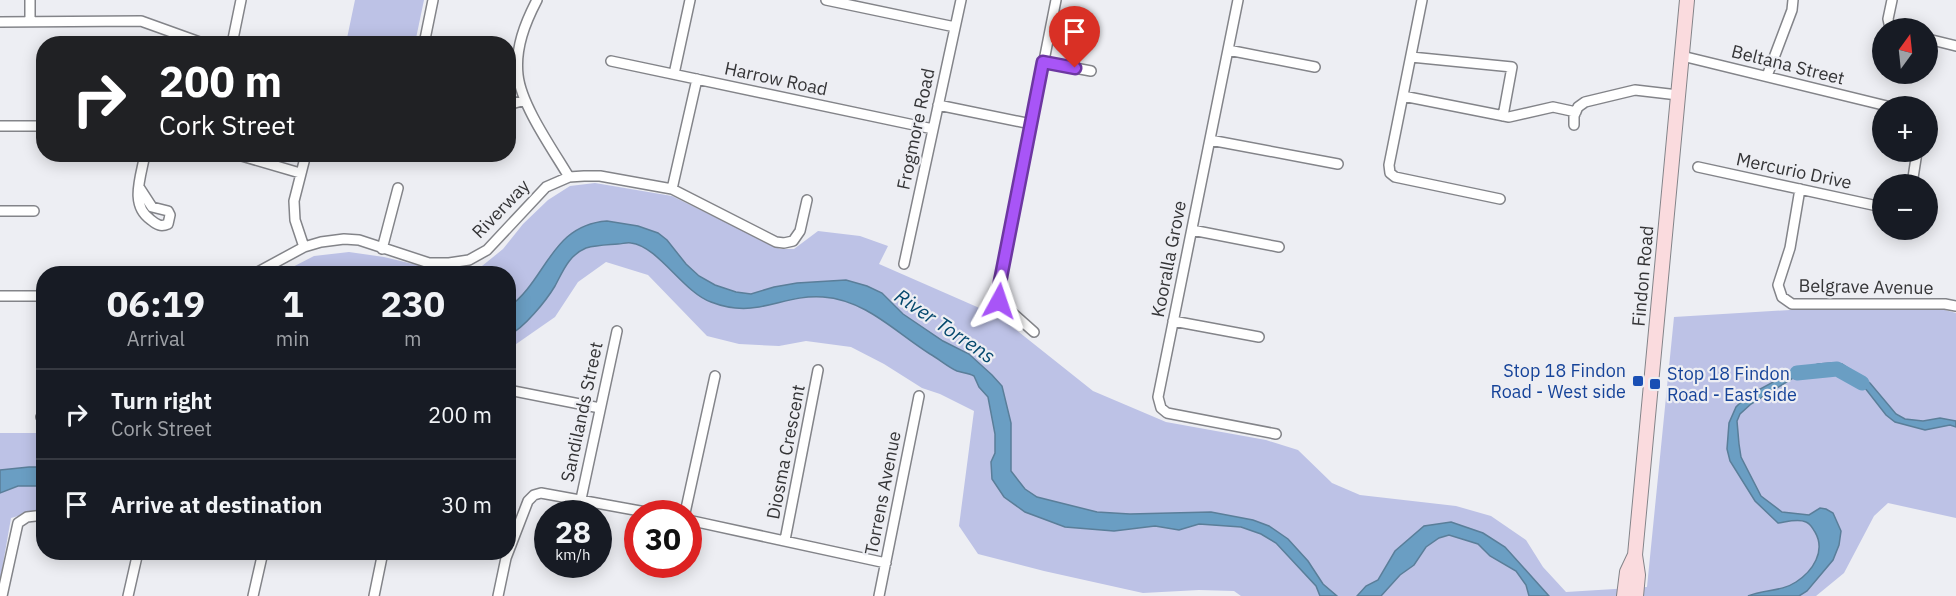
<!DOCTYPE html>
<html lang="en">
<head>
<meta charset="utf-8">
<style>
	body { margin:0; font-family:"IBM Plex Sans",sans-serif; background:#20242c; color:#f1f3f6; height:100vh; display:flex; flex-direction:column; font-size:22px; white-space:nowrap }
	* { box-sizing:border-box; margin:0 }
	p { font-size:20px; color:#9ea1a6 }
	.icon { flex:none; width:33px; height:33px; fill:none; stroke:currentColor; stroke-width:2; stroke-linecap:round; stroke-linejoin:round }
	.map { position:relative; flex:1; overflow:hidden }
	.side { position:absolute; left:36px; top:266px; width:480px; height:294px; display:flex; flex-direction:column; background:#171b24; border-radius:24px; box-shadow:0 3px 15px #0003 }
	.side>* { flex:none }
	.top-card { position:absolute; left:36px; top:36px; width:480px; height:126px; border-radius:24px; box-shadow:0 3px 15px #0003; background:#202124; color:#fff; overflow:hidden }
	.needle { width:39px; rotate:15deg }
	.tools { position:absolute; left:1872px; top:18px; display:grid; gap:12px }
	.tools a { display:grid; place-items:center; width:66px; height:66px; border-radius:50%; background:#171b24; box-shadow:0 3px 15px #0003; font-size:30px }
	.speed { position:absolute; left:534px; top:500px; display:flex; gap:12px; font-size:30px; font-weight:700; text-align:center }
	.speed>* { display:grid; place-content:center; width:78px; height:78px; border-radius:50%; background:#171b24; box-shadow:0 3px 15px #0003; line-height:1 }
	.speed small { font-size:15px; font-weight:400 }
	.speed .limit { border:9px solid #d22; background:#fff; color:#111 }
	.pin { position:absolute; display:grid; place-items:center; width:51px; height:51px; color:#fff; margin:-62px -26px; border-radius:50% 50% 50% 0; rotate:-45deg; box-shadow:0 0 6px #0007 }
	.pin .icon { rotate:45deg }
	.me { position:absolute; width:66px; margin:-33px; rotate:5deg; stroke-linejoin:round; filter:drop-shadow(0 0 4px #0008) }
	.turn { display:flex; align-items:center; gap:21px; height:126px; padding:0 24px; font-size:27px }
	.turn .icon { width:78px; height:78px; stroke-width:2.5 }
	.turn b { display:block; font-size:42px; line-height:51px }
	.eta { display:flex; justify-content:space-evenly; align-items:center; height:102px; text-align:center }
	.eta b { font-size:36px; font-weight:700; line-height:42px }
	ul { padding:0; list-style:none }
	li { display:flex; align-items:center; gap:18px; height:90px; padding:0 24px; border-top:2px solid #363941 }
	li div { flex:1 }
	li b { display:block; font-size:22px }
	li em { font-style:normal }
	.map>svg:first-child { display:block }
	.green { fill:#bdc2e6 }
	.water { fill:#6a9ec3; stroke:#5a7e99; stroke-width:1.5 }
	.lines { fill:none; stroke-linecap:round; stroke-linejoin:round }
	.river { stroke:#6a9ec3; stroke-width:15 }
	.minor-casing { stroke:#838489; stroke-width:12 }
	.secondary-casing { stroke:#838489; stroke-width:16 }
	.minor { stroke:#fff; stroke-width:9 }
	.secondary { stroke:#fadbde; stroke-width:14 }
	.route-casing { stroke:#6d37a1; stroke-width:15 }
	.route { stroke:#a855f7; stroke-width:10 }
	.transit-dot { fill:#1a4fb4; stroke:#edeef3; stroke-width:2 }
	.labels { text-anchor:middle; stroke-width:4.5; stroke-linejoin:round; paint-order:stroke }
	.street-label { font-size:18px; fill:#343436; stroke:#edeef3 }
	.transit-label { font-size:18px; fill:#164399; stroke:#edeef3; text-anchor:end }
	.water-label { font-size:20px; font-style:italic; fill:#04486d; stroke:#edeef3 }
</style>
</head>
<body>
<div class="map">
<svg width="1956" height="596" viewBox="0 0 1956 596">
	<rect width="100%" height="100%" fill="#edeef3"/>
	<path class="green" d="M 355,0 L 424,0 L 415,43 L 346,43 Z
		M 595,183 L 672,196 L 780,249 L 794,249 L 818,231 L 860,236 L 888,246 L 879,264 L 1000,317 L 1093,391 L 1166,422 L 1266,440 L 1298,450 L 1332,483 L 1360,495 L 1456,506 L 1491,516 L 1526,540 L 1543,567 L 1566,592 L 1647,587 L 1674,317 L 1790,310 L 1945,310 L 1956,313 L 1956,518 L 1888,503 L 1874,516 L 1844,573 L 1816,596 L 1241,596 L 1234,591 L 1199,590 L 1143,593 L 1044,571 L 978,554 L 959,526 L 974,411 L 940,394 L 922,388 L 884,364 L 851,347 L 806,341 L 779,346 L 739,344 L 707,336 L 648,275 L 606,262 L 578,282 L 555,317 L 509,349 L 508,273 L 451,273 L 482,266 L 503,249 L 523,224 L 548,200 L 570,186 Z
		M 349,252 L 384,257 L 450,273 L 281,273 L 314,256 Z
		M 0,433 L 43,433 L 43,509 L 11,518 L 0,581 Z"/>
	<path class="water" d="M 607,221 L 638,226 L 658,233 L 667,240 L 686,264 L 699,276 L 715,285 L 736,292 L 751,294 L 774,287 L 797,283 L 846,280 L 867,286 L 882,293 L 903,314 L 943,341 L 969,354 L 992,375 L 1002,386 L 1011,423 L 1011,471 L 1025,489 L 1037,497 L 1097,512 L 1130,514 L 1211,512 L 1253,520 L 1269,526 L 1288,539 L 1308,561 L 1323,584 L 1337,596 L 1320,596 L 1316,586 L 1276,543 L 1261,534 L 1241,527 L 1199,524 L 1179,530 L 1155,526 L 1114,531 L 1065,527 L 1025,512 L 1004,497 L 992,479 L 991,462 L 995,453 L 995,434 L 988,397 L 979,387 L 974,376 C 969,373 963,373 957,371 C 948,367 939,359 930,354 C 895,332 866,300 823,297 C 781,294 757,320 711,302 C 683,292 658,246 631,243 C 627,242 622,244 618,244 C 606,245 597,245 586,248 C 569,255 563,271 555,286 C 546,301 524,328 509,335 L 509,307 C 547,279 551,225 607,221 Z
		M 1831,363 L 1842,364 L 1870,383 L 1896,414 L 1905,419 L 1923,421 L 1940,418 L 1956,421 L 1956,427 L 1950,425 L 1925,430 L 1895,422 L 1886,415 L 1865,388 L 1841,371 L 1831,368 L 1793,378 L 1751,404 L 1740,414 L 1737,421 L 1739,444 L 1741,457 L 1761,496 L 1782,512 L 1809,515 L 1820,508 L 1826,509 L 1833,513 L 1841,531 L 1839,545 L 1833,560 L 1807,591 L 1799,596 L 1748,596 C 1764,589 1781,592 1796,582 C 1813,571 1826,551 1815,532 C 1812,528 1811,524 1806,522 C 1798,518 1786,522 1778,523 L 1755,501 L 1730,461 L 1727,449 L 1729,423 L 1736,407 L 1747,396 L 1792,372 L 1818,364 Z
		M 29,467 L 43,467 L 43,486 L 18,486 L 0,493 L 0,470 Z
		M 1451,522 L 1483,533 L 1505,547 L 1549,596 L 1529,596 L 1526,585 L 1516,571 L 1490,556 L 1478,544 L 1449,535 L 1439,538 L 1426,547 L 1414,565 L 1400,575 L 1381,596 L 1357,596 L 1366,586 L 1378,580 L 1395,551 L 1424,526 Z"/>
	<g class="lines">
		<path class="river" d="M 1797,373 L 1837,369 L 1862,383"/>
		<g class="minor-casing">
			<path id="minor" d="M 30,0 L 30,21
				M 537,0 C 525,23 515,48 518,75 C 521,105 553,150 569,177
				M 826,0 L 955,27
				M 1238,0 L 1158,397 L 1161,408 L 1167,413 L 1276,434
				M 1422,0 L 1389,165 L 1390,173 L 1395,177 L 1500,199
				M 0,22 L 141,21 L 205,44
				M 1890,28 L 1888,19 L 1892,0
				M 1928,39 L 1956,46
				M 232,44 L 241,0
				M 424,44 L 433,0
				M 1228,50 L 1315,67
				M 1682,56 L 1887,106
				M 1411,57 L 1512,67 L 1503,116
				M 611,61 L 933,129
				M 1043,62 L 1091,71
				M 674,74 L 690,0
				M 1767,76 L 1792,10 L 1793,0
				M 1403,96 L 1509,117 L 1553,107 L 1576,112
				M 508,105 L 525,100
				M 938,105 L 1031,124
				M 1574,125 L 1574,116 L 1578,107 L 1585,102 L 1635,90 L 1678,95
				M 0,126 L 44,126
				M 1210,140 L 1338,164
				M 235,154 L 300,173
				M 1698,167 L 1882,207
				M 1912,184 L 1917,152
				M 139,187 L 152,207 L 168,211 L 170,215 L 168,224 C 161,227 157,225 151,220 C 129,205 141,177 145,154
				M 672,189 L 697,79
				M 1800,189 L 1790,248 L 1778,285 L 1782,297 L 1792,304 L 1945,304 L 1956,306
				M 0,211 L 34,211
				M 1192,230 L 1279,247
				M 304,247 L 295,220 L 294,201 L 306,154
				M 382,249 L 398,188
				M 904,264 L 961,0
				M 256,273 L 304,247 L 321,242 L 344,239 L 359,240 L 429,263 L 449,263 L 469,260 L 487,250 L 546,187 L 569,177 L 584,176 L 600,176 L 672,189 L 776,242 L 784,243 L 793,241 L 800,231 L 807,200
				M 0,296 L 44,296
				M 1173,321 L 1259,337
				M 1034,332 L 999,301 L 998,293 L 1056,0
				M 508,390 L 600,408
				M 41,417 L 44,418
				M 581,499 L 617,331
				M 685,513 L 715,376
				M 688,520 L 886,563
				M 785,540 L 818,370
				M 2,596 L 18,523 L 27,517 L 44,515
				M 128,596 L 138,552
				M 253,596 L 263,552
				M 374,596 L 383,552
				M 498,596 L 506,558 L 528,501 L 534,495 L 541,493 L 651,513
				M 879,596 L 919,396"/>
		</g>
		<g class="secondary-casing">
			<path id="secondary" d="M 1624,596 L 1627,572 L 1635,555
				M 1636,596 L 1638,575 L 1635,555 L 1687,0"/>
		</g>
		<use href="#minor" class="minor"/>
		<use href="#secondary" class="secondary"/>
	</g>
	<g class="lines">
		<g class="route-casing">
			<path id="route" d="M 999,301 L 998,292 L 1043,62 L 1075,68"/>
		</g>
		<use href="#route" class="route"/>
	</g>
	<g class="transit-dot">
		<rect x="1632" y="375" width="12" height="12" rx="3"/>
		<rect x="1649" y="378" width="12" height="12" rx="3"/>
	</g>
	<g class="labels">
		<g class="street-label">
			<text transform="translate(1788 65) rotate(14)" y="6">Beltana Street</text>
			<text transform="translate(776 79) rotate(12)" y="6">Harrow Road</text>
			<text transform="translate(916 129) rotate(-78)" y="6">Frogmore Road</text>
			<text transform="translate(1794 171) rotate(12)" y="6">Mercurio Drive</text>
			<text transform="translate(501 209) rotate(-46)" y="6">Riverway</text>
			<text transform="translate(1169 259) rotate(-79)" y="6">Kooralla Grove</text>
			<text transform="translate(1643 276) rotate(-85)" y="6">Findon Road</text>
			<text transform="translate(1866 287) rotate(1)" y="6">Belgrave Avenue</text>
			<text transform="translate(582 412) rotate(-78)" y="6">Sandilands Street</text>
			<text transform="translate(786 452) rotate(-79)" y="6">Diosma Crescent</text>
			<text transform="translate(883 493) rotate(-79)" y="6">Torrens Avenue</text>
		</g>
		<g class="transit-label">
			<text x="1626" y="377">Stop 18 Findon<tspan x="1626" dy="21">Road - West side</tspan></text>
			<text x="1667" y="380" text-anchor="start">Stop 18 Findon<tspan x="1667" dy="21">Road - East side</tspan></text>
		</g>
		<g class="water-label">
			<text transform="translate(945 326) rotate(34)" y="7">River Torrens</text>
		</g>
	</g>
</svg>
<div class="tools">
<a><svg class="needle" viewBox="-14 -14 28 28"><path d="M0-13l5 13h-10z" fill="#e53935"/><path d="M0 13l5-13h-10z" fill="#9ea1a6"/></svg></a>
<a>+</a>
<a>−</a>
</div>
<div class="speed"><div>28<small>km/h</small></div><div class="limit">30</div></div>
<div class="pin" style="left:1075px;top:68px;background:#d93025"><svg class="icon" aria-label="arrive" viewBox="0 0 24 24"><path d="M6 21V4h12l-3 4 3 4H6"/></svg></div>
<svg class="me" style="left:999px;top:301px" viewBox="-20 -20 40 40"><path d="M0-17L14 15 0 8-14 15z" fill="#a855f7" stroke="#fff" stroke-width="4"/></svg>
<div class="top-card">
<div class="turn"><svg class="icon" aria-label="right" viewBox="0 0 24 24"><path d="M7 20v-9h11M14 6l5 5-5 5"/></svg><div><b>200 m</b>Cork Street</div></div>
</div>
<section class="side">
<div class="eta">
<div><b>06:19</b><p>Arrival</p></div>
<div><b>1</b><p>min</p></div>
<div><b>230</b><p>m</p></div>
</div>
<ul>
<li><svg class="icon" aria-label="right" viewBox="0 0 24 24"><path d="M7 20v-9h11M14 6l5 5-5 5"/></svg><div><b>Turn right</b><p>Cork Street</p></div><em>200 m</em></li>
<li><svg class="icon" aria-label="arrive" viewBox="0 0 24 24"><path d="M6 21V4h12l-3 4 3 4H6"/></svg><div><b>Arrive at destination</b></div><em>30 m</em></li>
</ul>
</section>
</div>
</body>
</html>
